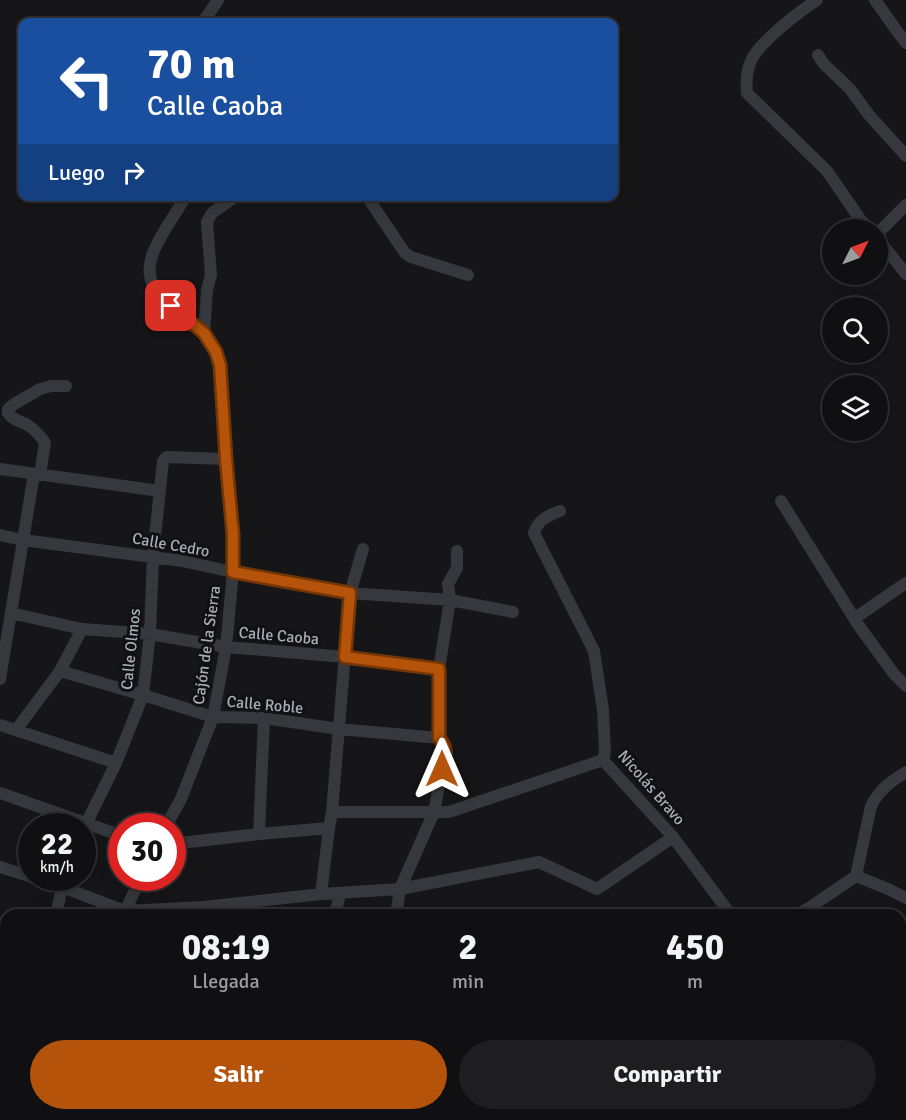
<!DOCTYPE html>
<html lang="es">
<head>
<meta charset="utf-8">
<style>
	body { margin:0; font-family:Signika,sans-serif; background:#1e1e20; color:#f1f3f6; height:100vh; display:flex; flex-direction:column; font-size:22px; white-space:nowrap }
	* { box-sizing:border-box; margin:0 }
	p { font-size:20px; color:#9c9d9f }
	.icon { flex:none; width:33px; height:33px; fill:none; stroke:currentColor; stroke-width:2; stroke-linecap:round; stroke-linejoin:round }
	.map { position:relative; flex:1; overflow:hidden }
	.details { position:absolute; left:0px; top:909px; width:906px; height:212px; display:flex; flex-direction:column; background:#101012; border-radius:18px 18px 0 0; box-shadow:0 3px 15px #0003,0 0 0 2px #303032 }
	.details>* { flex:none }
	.top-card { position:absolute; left:18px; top:18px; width:600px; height:183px; border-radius:12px; box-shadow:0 3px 15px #0003,0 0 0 2px #303032; background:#1a4fa0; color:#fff; overflow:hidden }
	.needle { width:39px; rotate:48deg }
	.fabs { position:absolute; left:822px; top:219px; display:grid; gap:12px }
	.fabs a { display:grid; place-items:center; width:66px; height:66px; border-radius:50%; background:#101012; box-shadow:0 3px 15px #0003,0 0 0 2px #303032; font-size:30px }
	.speed { position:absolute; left:18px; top:813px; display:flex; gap:12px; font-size:30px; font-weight:700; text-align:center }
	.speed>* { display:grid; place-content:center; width:78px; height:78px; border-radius:50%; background:#101012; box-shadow:0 3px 15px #0003,0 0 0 2px #303032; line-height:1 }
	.speed small { font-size:15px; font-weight:400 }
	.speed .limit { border:9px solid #d22; background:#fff; color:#111 }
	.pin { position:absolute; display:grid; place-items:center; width:51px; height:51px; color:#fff; margin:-26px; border-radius:12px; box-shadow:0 3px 9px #0006 }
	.me { position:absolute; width:66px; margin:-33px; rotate:0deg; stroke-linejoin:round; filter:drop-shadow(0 0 4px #0008) }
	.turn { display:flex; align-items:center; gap:21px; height:126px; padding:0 30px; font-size:27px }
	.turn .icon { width:78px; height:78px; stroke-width:2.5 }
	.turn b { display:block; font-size:42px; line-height:51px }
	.then { display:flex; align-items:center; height:57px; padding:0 30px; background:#0003; gap:12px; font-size:22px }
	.eta { display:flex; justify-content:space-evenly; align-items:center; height:102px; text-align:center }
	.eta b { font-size:36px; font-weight:700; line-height:42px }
	.button { display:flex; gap:12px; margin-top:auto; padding:12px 30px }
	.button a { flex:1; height:69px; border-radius:36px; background:#b45309; color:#fff; font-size:24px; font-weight:700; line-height:69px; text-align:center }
	.button a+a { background:#1e1e20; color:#f1f3f6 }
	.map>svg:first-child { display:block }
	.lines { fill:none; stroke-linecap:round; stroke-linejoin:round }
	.minor { stroke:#37383d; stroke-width:12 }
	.route-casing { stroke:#753606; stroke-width:15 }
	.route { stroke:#b45309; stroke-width:10 }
	.labels { text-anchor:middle; stroke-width:6; stroke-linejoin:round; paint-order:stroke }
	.street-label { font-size:16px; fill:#a8adb8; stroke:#111113 }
</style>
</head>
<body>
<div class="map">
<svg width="906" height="1120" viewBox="0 0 906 1120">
	<rect width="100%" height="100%" fill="#161618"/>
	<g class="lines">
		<path class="minor" d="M 817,0 C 800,11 758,43 751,61 C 747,70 746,83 747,93 L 827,171 L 860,219 L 869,230
			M 875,0 L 894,27 L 906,43
			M 203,22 L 218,0
			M 818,55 L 824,64 L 850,89 L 869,115 L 906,156
			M 369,196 L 370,201 L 405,253 L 411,257 L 468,275
			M 878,233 L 906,205
			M 878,239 L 906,274
			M 204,333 L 207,290 L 211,275 L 207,222 L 212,213 L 236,196
			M 0,469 L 160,491
			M 40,475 L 45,443 C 40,435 34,429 26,424 C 19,421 13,420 8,413 L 8,409 L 14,404 L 40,389 L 51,386 L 66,386
			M 781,501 L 859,626 L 894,674 L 906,686
			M 560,511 C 547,516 538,520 534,533 L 594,651 L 603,710 L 605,752 L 603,760
			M 0,535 L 23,540 L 182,561 L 233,572 L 350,593 L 450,600 L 513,612
			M 11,613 L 82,629 L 150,634 L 226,647 L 345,657 L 439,669
			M 855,618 L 906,583
			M 60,671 L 143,695 L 213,717 L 264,718 L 339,729 L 439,738
			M 0,679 L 34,474
			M 0,725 L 116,763
			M 16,730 L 60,671 L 82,629
			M 603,760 L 673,837 L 731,915
			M 906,772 C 890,782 880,789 871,806 L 856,876 L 888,889 L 906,898
			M 0,793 L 122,836
			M 332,812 L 449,812 L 603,760
			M 166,826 L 181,799 L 213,717 L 226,647 L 233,572 L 233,535 L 226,459 L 221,365 C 217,354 212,341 203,332 C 180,309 137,294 153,253 C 161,233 175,215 186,196
			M 82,832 L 116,763 L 143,695 L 150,634 L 153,556 L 163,461 L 167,457 L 226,459
			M 259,834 L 264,718
			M 172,843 L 189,842 L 259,834 L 329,828
			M 0,867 L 32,877
			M 34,878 L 62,887 L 125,911 L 204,907 L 321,894 L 400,889 L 539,862 L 597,889 L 673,837
			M 321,894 L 329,828 L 332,812 L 350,593 L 363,549
			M 56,915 L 62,887 L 66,878
			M 123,915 L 141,878
			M 335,915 L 340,894
			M 396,915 L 400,889 L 434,812 L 446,748 L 445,744 L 439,738 L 439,669 L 450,600 L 448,584 L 457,568 L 457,551
			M 796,915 L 809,908 L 856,876
			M 0,949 L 6,951
			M 0,987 L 6,984
			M 0,997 L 6,1009
			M 0,1093 L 6,1089
			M 25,1114 L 28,1120
			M 114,1114 L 116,1120
			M 416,1114 L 418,1120
			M 591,1114 L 594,1120
			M 647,1114 L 649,1120
			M 715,1114 L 717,1120
			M 777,1114 L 780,1120
			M 843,1114 L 846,1120
			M 488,1117 L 489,1120
			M 537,1120 L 549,1114
			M 876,1120 L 876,1114"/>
	</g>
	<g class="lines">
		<g class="route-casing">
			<path id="route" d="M 171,306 L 204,333 L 216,352 L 220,365 L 226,459 L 233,535 L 233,572 L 350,593 L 345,657 L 439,669 L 439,738 C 449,749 445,755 442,769"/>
		</g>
		<use href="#route" class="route"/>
	</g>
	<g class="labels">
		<g class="street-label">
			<text transform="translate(171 544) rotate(10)" y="6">Calle Cedro</text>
			<text transform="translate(279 635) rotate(5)" y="6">Calle Caoba</text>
			<text transform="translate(206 645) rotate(-82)" y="6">Cajón de la Sierra</text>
			<text transform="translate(130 649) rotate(-84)" y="6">Calle Olmos</text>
			<text transform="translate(265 704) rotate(5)" y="6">Calle Roble</text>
			<text transform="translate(652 787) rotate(49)" y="6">Nicolás Bravo</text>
		</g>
	</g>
</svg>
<div class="fabs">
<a><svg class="needle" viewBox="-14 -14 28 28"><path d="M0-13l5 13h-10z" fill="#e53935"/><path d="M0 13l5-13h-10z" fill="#9c9d9f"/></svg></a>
<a><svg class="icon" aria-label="search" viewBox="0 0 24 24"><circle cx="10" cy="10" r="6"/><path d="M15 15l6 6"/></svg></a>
<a><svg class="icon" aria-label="layers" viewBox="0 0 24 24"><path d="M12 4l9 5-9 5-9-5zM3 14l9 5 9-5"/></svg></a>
</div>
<div class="speed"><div>22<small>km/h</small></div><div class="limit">30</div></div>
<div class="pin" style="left:171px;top:306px;background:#d93025"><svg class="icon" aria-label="arrive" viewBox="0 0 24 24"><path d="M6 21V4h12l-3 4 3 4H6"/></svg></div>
<svg class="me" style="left:442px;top:769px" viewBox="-20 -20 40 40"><path d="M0-17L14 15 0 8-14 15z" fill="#b45309" stroke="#fff" stroke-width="4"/></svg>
<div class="top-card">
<div class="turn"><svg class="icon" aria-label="left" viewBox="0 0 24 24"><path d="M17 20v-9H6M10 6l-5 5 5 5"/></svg><div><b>70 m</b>Calle Caoba</div></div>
<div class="then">Luego<svg class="icon" aria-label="right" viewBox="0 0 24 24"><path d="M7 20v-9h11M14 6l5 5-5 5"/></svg></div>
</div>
<section class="details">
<div class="eta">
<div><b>08:19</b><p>Llegada</p></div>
<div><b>2</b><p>min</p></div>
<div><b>450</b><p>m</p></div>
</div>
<div class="button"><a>Salir</a><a>Compartir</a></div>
</section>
</div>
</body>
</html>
